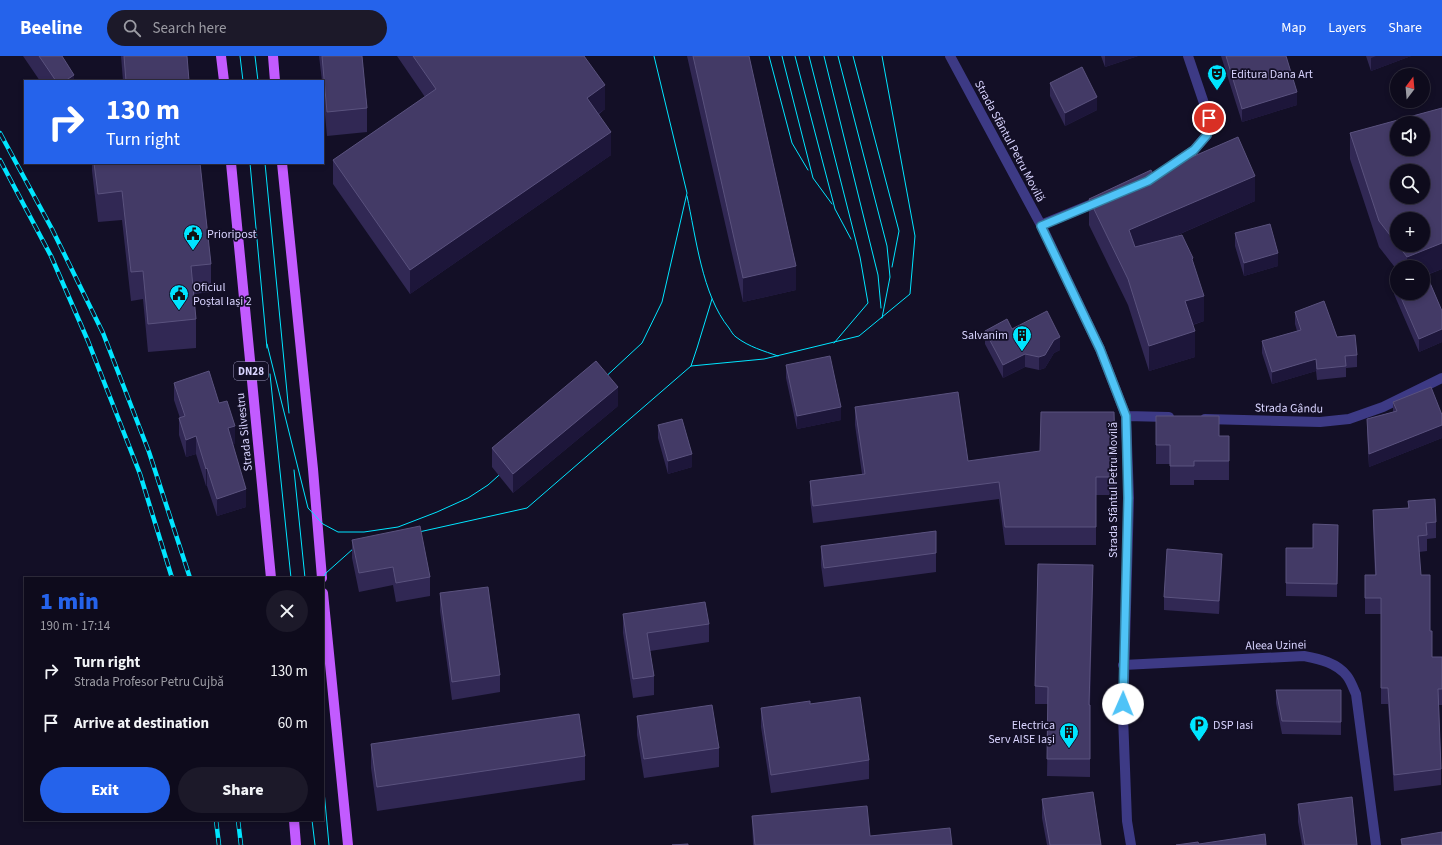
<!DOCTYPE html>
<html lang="en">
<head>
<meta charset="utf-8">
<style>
	body { margin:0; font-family:"Source Sans 3",sans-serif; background:#1c1929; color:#f1f3f6; height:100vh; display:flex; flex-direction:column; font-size:15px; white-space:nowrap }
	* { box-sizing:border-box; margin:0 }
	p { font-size:13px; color:#9b9ba3 }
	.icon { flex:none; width:22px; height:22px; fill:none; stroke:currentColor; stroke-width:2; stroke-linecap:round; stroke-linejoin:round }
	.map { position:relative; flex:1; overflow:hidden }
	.side { position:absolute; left:24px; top:521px; width:300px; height:244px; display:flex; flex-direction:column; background:#0e0b1c; border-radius:0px; box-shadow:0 2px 6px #0003,0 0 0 1px #2e2b3b }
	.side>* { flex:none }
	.hud { position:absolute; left:24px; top:24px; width:300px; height:84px; border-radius:0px; box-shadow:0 2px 6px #0003,0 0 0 1px #2e2b3b; background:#2563eb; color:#fff; overflow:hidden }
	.needle { width:26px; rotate:16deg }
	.fabs { position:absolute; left:1390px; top:12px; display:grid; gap:8px }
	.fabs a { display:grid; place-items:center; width:40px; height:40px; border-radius:50%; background:#0e0b1c; box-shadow:0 2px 6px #0003,0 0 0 1px #2e2b3b; font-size:20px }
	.pin { position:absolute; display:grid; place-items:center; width:34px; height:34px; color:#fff; margin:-17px; border:2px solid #fff; border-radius:50%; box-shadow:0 1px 4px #0007 }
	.me { position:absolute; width:44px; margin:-22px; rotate:1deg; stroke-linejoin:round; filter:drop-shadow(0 0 3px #0008) }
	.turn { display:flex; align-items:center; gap:14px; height:84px; padding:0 16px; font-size:18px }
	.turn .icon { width:52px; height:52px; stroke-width:2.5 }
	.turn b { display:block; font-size:28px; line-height:34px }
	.round { display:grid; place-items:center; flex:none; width:42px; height:42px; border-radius:21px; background:#1c1929 }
	.overview { display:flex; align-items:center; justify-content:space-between; height:68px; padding:0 16px }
	h1 { font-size:24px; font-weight:800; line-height:30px; color:#2563eb }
	.cta { display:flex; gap:8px; margin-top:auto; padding:8px 16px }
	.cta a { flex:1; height:46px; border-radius:24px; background:#2563eb; color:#fff; font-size:16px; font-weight:800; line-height:46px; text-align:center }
	.cta a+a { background:#1c1929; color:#f1f3f6 }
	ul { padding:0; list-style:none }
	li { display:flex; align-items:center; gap:12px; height:52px; padding:0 16px }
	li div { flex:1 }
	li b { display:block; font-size:15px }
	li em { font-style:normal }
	header { display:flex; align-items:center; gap:24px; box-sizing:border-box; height:56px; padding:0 20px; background:#2563eb; color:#fff }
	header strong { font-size:19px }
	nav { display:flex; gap:22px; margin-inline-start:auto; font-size:14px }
	.search { width:280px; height:36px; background:#1c1929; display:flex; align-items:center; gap:10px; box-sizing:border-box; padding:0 14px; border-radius:22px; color:#9b9ba3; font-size:15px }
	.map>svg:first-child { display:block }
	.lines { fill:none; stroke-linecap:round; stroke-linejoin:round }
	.minor { stroke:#3d3a85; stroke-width:10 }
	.tertiary { stroke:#3d3a85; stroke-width:10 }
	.primary { stroke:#c25bff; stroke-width:10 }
	.tram { stroke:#00e5ff; stroke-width:1 }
	.rail-casing { stroke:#00e5ff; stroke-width:4.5 }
	.rail { stroke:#130f26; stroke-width:3; stroke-dasharray:9; stroke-linecap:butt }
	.wall { fill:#312854; fill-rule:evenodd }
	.shaded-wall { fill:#1d163a }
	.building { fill:#433a66; stroke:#5a527e; fill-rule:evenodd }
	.route-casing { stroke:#337fa1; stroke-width:10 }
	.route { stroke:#4fc3f7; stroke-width:7 }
	.labels { text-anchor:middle; stroke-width:3.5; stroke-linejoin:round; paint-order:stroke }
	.shield { fill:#130f26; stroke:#9e99be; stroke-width:1 }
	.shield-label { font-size:11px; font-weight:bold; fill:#d9d4ff }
	.poi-label { font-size:12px; fill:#d9d4ff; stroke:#130f26; text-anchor:start }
	.street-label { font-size:12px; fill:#d9d4ff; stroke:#130f26 }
</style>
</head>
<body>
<header>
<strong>Beeline</strong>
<div class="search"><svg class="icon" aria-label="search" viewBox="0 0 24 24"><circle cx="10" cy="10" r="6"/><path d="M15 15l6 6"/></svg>Search here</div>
<nav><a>Map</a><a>Layers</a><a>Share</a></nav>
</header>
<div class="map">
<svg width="1442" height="789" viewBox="0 0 1442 789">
	<rect width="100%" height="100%" fill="#130f26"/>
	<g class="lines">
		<path class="minor" d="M 1158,119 L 1194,94 L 1207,79 L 1209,62 L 1188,0
			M 1041,169 L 1102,144
			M 1123,609 L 1304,600 C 1320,603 1337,607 1347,620 C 1351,625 1353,632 1356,638 L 1376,789"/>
		<path class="tertiary" d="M 950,0 L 1041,169 L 1100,293 L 1126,360 L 1129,442 L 1123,660 L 1127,765 L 1131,789
			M 1126,360 L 1169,361
			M 1205,363 L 1320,366 L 1349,363 L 1383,351 L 1442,322"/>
		<path class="primary" d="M 221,0 L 224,25
			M 273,0 L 275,25
			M 231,107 L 271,522
			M 282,107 L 313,413 L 322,522
			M 323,537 L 348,789
			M 294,764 L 296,789"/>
		<path class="tram" d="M 240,0 L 243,25
			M 255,0 L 258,25
			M 769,0 L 792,87 L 808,114
			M 782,0 L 813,122 L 832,148
			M 795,0 L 835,153 L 851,183
			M 809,0 L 860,201 L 868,247 L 834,287
			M 824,0 L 878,219 L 881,252
			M 838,0 L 887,190 L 890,221 L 882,262
			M 853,0 L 899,175 L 892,211
			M 250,107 L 267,292
			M 265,107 L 289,357
			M 687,140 C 696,181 702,239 729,272 C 731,275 733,279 736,281 C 749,291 764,295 778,300
			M 267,288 L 308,452 L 323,468 L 338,476 L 364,476 L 398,471 L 437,456 L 468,442 L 488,429 L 507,412
			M 691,310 L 697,292 L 712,243
			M 270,318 L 291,522
			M 600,326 L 642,287 L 662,246 L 687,137 L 654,0
			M 294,414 L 305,522
			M 410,478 L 527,452 L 691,310 L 764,303 L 859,280 L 910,238 L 915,180 L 882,0
			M 323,523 L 326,517 L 354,492 L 363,489
			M 323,724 L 329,789
			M 312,764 L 315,789"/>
		<g class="rail-casing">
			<path id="rail" d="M 0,77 L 52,173 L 103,277 L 149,396 L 190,522
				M 0,104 L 51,200 L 88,285 L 140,418 L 172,522
				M 216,764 L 219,789
				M 238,764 L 241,789"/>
		</g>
		<use href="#rail" class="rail"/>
	</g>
	<path class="wall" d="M 23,0 L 62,0 L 74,25 L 40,25 Z
		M 121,0 L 187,0 L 189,25 L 123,25 Z
		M 319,0 L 362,0 L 367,52 L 367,76 L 327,80 L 323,37 L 323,25 L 322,25 Z
		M 397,0 L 584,0 L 605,53 L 599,58 L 611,99 L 410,238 L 333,128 L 333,104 L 425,41 Z
		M 687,0 L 749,0 L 796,234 L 743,246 Z
		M 1101,0 L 1138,0 L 1105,11 Z
		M 1221,0 L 1286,0 L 1297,49 L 1242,66 Z
		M 1366,0 L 1411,0 L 1371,15 Z
		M 1050,27 L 1097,54 L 1065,70 L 1050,40 Z
		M 1442,52 L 1442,213 L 1427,219 L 1442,255 L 1442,286 L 1419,296 L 1394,238 L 1394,226 L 1397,224 L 1397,237 L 1423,237 L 1423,211 L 1397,211 L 1397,214 L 1379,191 L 1350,103 L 1350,77 ZM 1397,67 L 1423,67 L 1423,93 L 1397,93 ZM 1397,115 L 1423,115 L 1423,141 L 1397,141 ZM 1397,163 L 1423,163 L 1423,189 L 1397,189 Z
		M 92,107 L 200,107 L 211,208 L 211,236 L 194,238 L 196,263 L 196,292 L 148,296 L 143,243 L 131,245 L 122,164 L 98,166 L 92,115 Z
		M 1153,118 L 1255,145 L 1171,182 L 1193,207 L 1204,265 L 1193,269 L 1195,301 L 1149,315 L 1128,249 L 1089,169 L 1089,143 Z
		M 1235,177 L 1278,210 L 1244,220 L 1235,190 Z
		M 1295,256 L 1337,281 L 1357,299 L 1357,311 L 1346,312 L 1346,321 L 1317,324 L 1316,315 L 1272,328 L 1262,297 L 1262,285 L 1297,275 L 1295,268 Z
		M 1012,273 L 1060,294 L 1054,297 L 1045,312 L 1039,314 L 1025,311 L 1003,322 L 985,288 L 985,275 Z
		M 786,309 L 841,364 L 797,373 L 786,322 Z
		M 174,327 L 219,347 L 235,388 L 233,388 L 246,451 L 217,460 L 207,430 L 206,430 L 196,398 L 186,401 L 179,379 L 179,362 L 180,362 L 174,344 Z
		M 1393,346 L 1442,359 L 1442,382 L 1369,411 L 1367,376 L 1367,363 L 1393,356 Z
		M 618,350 L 513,437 L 492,411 L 492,392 Z
		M 855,351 L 968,405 L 1116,421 L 1116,439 L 1096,439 L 1096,489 L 1005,489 L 999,443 L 813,467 L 810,443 L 810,425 L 862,418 L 855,369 Z
		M 1156,360 L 1219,380 L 1229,380 L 1229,424 L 1194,424 L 1194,429 L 1170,429 L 1170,408 L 1156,408 Z
		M 658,369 L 692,411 L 668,418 L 658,382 Z
		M 1408,445 L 1436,466 L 1436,482 L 1427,483 L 1427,495 L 1419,496 L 1421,519 L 1430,575 L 1432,601 L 1442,601 L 1442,649 L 1439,649 L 1441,713 L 1441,729 L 1394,735 L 1388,648 L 1381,648 L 1381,558 L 1365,558 L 1365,519 L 1375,519 L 1373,470 L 1373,454 L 1408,452 Z
		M 1338,469 L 1337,541 L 1286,540 L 1286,492 L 1313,492 Z
		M 936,475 L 936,516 L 824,531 L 821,509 L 821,490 Z
		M 352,484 L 430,521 L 430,540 L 396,546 L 393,529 L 359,536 L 352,502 Z
		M 1222,511 L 1219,558 L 1164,554 L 1164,541 Z
		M 1093,526 L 1090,649 L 1090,721 L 1047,720 L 1048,648 L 1035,648 L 1035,630 Z
		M 440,537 L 500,619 L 500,636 L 452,644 L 440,555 Z
		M 623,558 L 709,568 L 709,586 L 650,595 L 654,620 L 654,639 L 633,642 L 623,577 Z
		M 1276,634 L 1341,634 L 1341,679 L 1282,678 L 1276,647 Z
		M 810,648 L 869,704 L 869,723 L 771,737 L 761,671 L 761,652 Z
		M 637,660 L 719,692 L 719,711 L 644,722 L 637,679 Z
		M 371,688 L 585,700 L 585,724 L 377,755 L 371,712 Z
		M 1042,743 L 1101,789 L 1047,789 L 1042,762 Z
		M 1298,748 L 1357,789 L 1302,789 L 1298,766 Z
		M 752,760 L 870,780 L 952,789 L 753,789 Z"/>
	<path class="shaded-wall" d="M 1105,0 L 1138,0 L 1105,11 Z
		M 1376,0 L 1411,0 L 1371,15 L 1371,2 Z
		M 74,19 L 74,25 L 65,25 Z
		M 605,29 L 605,53 L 587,65 L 587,42 Z
		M 1297,36 L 1297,49 L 1242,66 L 1242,53 Z
		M 1097,41 L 1097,54 L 1065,70 L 1065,57 Z
		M 611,76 L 611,99 L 410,238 L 410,214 Z
		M 1255,120 L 1255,145 L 1129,200 L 1129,174 Z
		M 1442,187 L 1442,213 L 1423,220 L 1423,211 L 1407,211 L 1407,201 Z
		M 1278,197 L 1278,210 L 1244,220 L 1244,207 Z
		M 796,210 L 796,234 L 743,246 L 743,222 Z
		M 1204,240 L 1204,265 L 1185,271 L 1185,245 Z
		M 1442,273 L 1442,286 L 1419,296 L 1419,283 Z
		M 1195,275 L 1195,301 L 1149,315 L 1149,290 Z
		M 1060,281 L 1060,294 L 1054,297 L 1045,312 L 1039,314 L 1039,301 L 1054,284 Z
		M 1025,298 L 1025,311 L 1003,322 L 1003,309 Z
		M 1316,303 L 1316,315 L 1272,328 L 1272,316 Z
		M 618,331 L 618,350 L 513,437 L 513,418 Z
		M 841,351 L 841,364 L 797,373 L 797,360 Z
		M 1442,369 L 1442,382 L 1369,411 L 1369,398 Z
		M 235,370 L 235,388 L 228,390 L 228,372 Z
		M 196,380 L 196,398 L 186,401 L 186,384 Z
		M 692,398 L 692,411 L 668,418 L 668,405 Z
		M 207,412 L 207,430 L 206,430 L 206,413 Z
		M 246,433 L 246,451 L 217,460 L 217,443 Z
		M 1222,498 L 1222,511 L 1219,558 L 1219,545 Z
		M 1093,509 L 1093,526 L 1089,666 L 1089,649 Z"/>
	<path class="building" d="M 39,0 L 62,0 L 74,19 L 65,25 L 56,25 Z
		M 124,0 L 187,0 L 189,25 L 126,25 Z
		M 322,0 L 362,0 L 367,52 L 327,56 Z
		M 413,0 L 584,0 L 605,29 L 587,42 L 611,76 L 410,214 L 333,104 L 436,33 Z
		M 693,0 L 749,0 L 796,210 L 743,222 Z
		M 1226,0 L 1286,0 L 1297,36 L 1242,53 Z
		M 1082,11 L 1097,41 L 1065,57 L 1050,27 Z
		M 1442,52 L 1442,187 L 1407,201 L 1398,189 L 1423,189 L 1423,163 L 1397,163 L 1397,188 L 1379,165 L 1350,77 ZM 1397,67 L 1423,67 L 1423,93 L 1397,93 ZM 1397,115 L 1423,115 L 1423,141 L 1397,141 Z
		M 1238,81 L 1255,120 L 1129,174 L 1135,191 L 1182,179 L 1193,202 L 1192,203 L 1204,240 L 1185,245 L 1195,275 L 1149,290 L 1128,223 L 1089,143 L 1151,114 L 1153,118 Z
		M 94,107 L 200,107 L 211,208 L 191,210 L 196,263 L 148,268 L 143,215 L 131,216 L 122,135 L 98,138 Z
		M 1270,168 L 1278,197 L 1244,207 L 1235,177 Z
		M 1424,213 L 1442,255 L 1442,273 L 1419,283 L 1399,237 L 1423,237 L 1423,214 Z
		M 1397,224 L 1397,232 L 1394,226 Z
		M 1324,245 L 1337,281 L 1355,279 L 1357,299 L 1345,300 L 1346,310 L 1317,313 L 1316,303 L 1272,316 L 1262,285 L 1301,274 L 1295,256 Z
		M 1047,255 L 1060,281 L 1054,284 L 1045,299 L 1039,301 L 1025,298 L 1003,309 L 985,275 L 1007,263 L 1012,273 Z
		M 830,300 L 841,351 L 797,360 L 786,309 Z
		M 596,305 L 618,331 L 513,418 L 492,392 Z
		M 209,315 L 219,347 L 227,345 L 235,370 L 228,372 L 246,433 L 217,443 L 207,412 L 206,413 L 196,380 L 186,384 L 179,362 L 185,360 L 174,327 Z
		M 1431,331 L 1442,359 L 1442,369 L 1369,398 L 1367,363 L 1397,355 L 1393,346 Z
		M 958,336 L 968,405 L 1040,395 L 1041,356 L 1114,356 L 1116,421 L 1096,421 L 1096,471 L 1005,471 L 999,426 L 813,450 L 810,425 L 865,418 L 855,351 Z
		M 1156,360 L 1219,360 L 1219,380 L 1229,380 L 1229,405 L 1194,405 L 1194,410 L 1170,410 L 1170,389 L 1156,389 Z
		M 682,363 L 692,398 L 668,405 L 658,369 Z
		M 1435,443 L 1436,466 L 1426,467 L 1427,479 L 1418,480 L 1421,519 L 1430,519 L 1430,575 L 1432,575 L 1432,601 L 1442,601 L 1442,633 L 1438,633 L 1441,713 L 1394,719 L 1388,632 L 1381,632 L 1381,542 L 1365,542 L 1365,519 L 1376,519 L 1373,454 L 1409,452 L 1408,445 Z
		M 1313,468 L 1338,469 L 1337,528 L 1286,527 L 1286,492 L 1313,492 Z
		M 420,470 L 430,521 L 396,527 L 393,511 L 359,517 L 352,484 Z
		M 936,475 L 936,497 L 824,512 L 821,490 Z
		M 1167,493 L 1222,498 L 1219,545 L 1164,541 Z
		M 1038,508 L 1093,509 L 1089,649 L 1090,649 L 1090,703 L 1047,703 L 1048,631 L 1035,630 Z
		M 488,531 L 500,619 L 452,626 L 440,537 Z
		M 705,546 L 709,568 L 647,577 L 654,620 L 633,623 L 623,558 Z
		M 1276,634 L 1341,634 L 1341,666 L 1282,665 Z
		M 860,641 L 869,704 L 771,719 L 761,652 L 810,645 L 810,648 Z
		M 712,649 L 719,692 L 644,703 L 637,660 Z
		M 579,658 L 585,700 L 377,731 L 371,688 Z
		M 1093,736 L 1101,789 L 1050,789 L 1042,743 Z
		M 1352,741 L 1357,789 L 1305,789 L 1298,748 Z
		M 867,750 L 870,780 L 950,772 L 952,789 L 755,789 L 752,760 Z
		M 1442,776 L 1442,789 L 1402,789 L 1401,783 Z
		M 1265,778 L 1266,789 L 1176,789 L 1198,786 L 1199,788 Z
		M 688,788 L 688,789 L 672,789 Z"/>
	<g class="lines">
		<g class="route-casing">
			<path id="route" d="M 1123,648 L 1128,442 L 1126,360 L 1100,293 L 1041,170 L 1148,125 L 1194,94 L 1207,79 L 1209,62"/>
		</g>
		<use href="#route" class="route"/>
	</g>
	<defs>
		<g id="theatre-pin" transform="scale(1)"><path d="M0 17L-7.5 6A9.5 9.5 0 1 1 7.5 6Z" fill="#00e5ff" stroke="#130f26"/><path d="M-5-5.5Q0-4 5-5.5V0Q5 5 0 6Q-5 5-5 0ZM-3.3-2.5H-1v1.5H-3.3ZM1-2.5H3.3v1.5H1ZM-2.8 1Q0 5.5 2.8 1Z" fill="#111"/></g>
		<g id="civic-pin" transform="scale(1)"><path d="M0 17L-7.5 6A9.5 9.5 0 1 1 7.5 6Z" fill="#00e5ff" stroke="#130f26"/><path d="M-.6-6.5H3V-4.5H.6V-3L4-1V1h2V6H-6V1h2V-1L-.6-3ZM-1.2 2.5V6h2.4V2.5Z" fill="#111"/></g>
		<g id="building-pin" transform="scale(1)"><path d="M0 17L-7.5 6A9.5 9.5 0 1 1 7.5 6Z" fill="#00e5ff" stroke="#130f26"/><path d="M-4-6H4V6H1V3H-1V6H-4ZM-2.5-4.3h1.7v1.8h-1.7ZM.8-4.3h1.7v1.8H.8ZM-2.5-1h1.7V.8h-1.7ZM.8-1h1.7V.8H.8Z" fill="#111"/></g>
		<g id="parking-pin" transform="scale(1)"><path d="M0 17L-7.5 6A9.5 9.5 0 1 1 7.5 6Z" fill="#00e5ff" stroke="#130f26"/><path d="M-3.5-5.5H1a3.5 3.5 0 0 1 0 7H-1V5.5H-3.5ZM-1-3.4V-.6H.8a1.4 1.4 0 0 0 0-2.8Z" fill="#111"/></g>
	</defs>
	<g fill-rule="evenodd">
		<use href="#theatre-pin" x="1217" y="18"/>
		<use href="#civic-pin" x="193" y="178"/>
		<use href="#civic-pin" x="179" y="238"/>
		<use href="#building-pin" x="1022" y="279"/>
		<use href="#parking-pin" x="1199" y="669"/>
		<use href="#building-pin" x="1069" y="676"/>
	</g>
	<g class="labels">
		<rect class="shield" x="234" y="306" width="34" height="18" rx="3"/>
		<g class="shield-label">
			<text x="251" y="319">DN28</text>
		</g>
		<g class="poi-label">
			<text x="1231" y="22">Editura Dana Art</text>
			<text x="207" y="182">Prioripost</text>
			<text x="193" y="235">Oficiul<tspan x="193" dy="14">Poștal Iași 2</tspan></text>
			<text x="1008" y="283" text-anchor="end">Salvanim</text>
			<text x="1055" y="673" text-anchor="end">Electrica<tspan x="1055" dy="14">Serv AISE Iași</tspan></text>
			<text x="1213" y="673">DSP Iasi</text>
		</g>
		<g class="street-label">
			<text transform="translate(1010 85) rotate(62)" y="4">Strada Sfântul Petru Movilă</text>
			<text transform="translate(1289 352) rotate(1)" y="4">Strada Gându</text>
			<text transform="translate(244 376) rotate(-96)" y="4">Strada Silvestru</text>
			<text transform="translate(1113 434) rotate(-90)" y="4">Strada Sfântul Petru Movilă</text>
			<text transform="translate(1276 589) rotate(-1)" y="4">Aleea Uzinei</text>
		</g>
	</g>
</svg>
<div class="fabs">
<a><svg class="needle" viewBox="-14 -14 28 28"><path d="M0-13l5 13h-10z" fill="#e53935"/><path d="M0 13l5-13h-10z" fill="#9b9ba3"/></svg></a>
<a><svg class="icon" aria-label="sound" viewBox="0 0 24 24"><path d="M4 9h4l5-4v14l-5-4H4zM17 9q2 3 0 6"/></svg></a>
<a><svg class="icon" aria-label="search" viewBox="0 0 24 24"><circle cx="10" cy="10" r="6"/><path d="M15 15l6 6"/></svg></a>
<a>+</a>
<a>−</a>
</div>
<div class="pin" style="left:1209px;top:62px;background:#d93025"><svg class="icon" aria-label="arrive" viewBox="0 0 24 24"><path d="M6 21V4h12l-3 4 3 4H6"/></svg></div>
<svg class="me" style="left:1123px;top:648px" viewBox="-20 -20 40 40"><circle r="19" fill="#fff"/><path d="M0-13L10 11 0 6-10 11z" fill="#4fc3f7"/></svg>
<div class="hud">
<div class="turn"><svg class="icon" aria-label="right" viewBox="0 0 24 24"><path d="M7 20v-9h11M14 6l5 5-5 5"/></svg><div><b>130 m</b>Turn right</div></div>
</div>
<section class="side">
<div class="overview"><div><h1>1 min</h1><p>190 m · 17:14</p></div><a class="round"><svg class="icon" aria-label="close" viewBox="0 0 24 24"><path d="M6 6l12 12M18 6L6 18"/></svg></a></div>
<ul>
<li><svg class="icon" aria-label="right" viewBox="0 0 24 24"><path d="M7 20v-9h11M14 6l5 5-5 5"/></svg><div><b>Turn right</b><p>Strada Profesor Petru Cujbă</p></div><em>130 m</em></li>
<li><svg class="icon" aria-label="arrive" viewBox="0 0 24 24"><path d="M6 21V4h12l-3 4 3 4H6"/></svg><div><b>Arrive at destination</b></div><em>60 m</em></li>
</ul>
<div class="cta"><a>Exit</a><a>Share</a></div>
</section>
</div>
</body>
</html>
